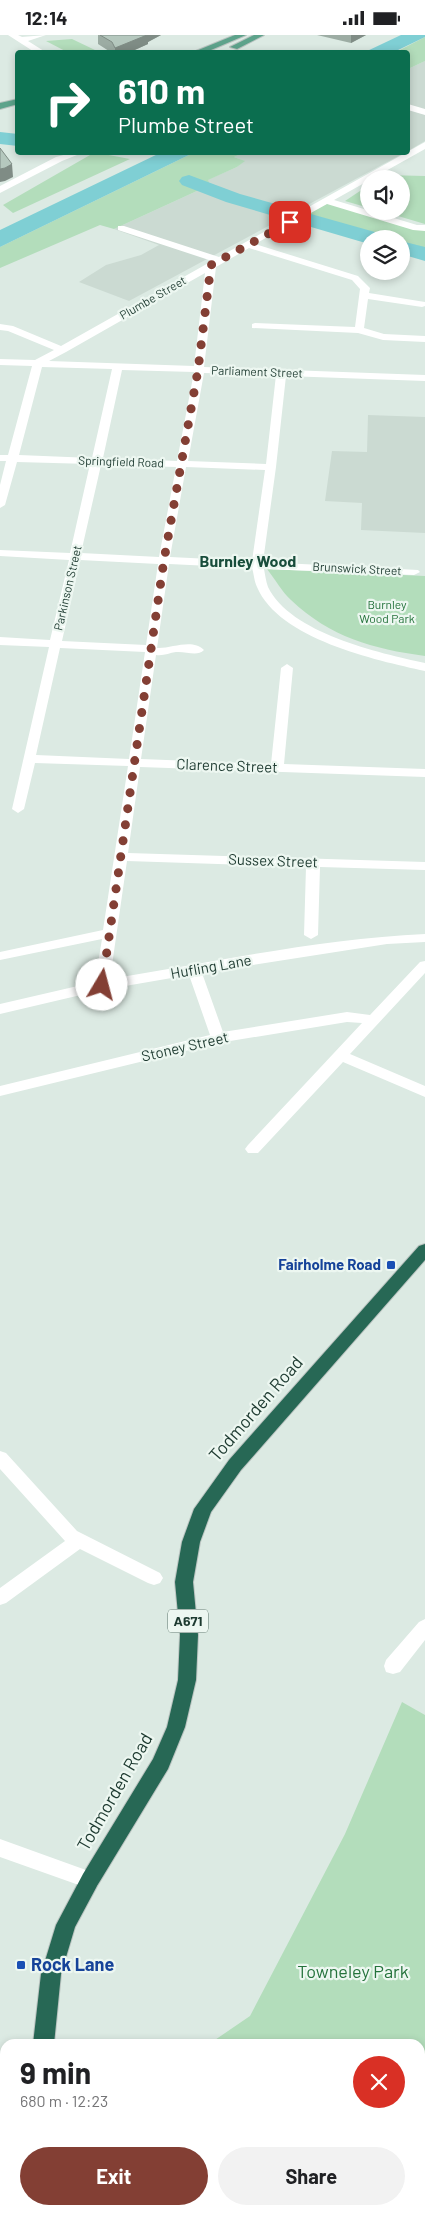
<!DOCTYPE html>
<html lang="en">
<head>
<meta charset="utf-8">
<style>
	body { margin:0; font-family:Barlow,sans-serif; background:#f2f2f2; color:#202124; height:100vh; display:flex; flex-direction:column; font-size:19px; white-space:nowrap }
	* { box-sizing:border-box; margin:0 }
	p { font-size:16px; color:#757577 }
	.icon { flex:none; width:28px; height:28px; fill:none; stroke:currentColor; stroke-width:2; stroke-linecap:round; stroke-linejoin:round }
	.map { position:relative; flex:1; overflow:hidden }
	.details { position:absolute; left:0px; top:2004px; width:425px; height:176px; display:flex; flex-direction:column; background:#fff; border-radius:15px 15px 0 0; box-shadow:0 2px 8px #0003 }
	.details>* { flex:none }
	.hud { position:absolute; left:15px; top:15px; width:395px; height:105px; border-radius:5px; box-shadow:0 2px 8px #0003; background:#0b6e4f; color:#fff; overflow:hidden }
	.fabs { position:absolute; left:360px; top:135px; display:grid; gap:10px }
	.fabs a { display:grid; place-items:center; width:50px; height:50px; border-radius:50%; background:#fff; box-shadow:0 2px 8px #0003; font-size:25px }
	.pin { position:absolute; display:grid; place-items:center; width:42px; height:42px; color:#fff; margin:-21px; border-radius:10px; box-shadow:0 2px 8px #0006 }
	.me { position:absolute; width:55px; margin:-28px; rotate:8deg; stroke-linejoin:round; filter:drop-shadow(0 0 4px #0008) }
	.turn { display:flex; align-items:center; gap:18px; height:105px; padding:0 20px; font-size:22px }
	.turn .icon { width:65px; height:65px; stroke-width:2.5 }
	.turn b { display:block; font-size:35px; line-height:42px }
	.round { display:grid; place-items:center; flex:none; width:52px; height:52px; border-radius:26px; background:#f2f2f2 }
	.head { display:flex; align-items:center; justify-content:space-between; height:85px; padding:0 20px }
	h1 { font-size:30px; font-weight:700; line-height:38px }
	.cta { display:flex; gap:10px; margin-top:auto; padding:10px 20px }
	.cta a { flex:1; height:58px; border-radius:30px; background:#833f34; color:#fff; font-size:20px; font-weight:700; line-height:58px; text-align:center }
	.cta a+a { background:#f2f2f2; color:#202124 }
	.status { display:flex; justify-content:space-between; align-items:center; height:35px; padding:0 25px; background:#fff; direction:ltr }
	.status svg { height:14px; fill:currentColor }
	.map>svg:first-child { display:block }
	.built { fill:#cbdad2 }
	.green { fill:#b3ddbb }
	.water { fill:#7fcfd4 }
	.lines { fill:none; stroke-linecap:round; stroke-linejoin:round }
	.river { fill:#7fcfd4; fill-rule:evenodd }
	.major-casing { stroke:#bbc4c1; stroke-width:2 }
	.highway-casing { stroke:#bbc4c1; stroke-width:2 }
	.minor { fill:#fff; fill-rule:evenodd }
	.major { fill:#5da38b; fill-rule:evenodd }
	.highway { fill:#276855; fill-rule:evenodd }
	.wall { fill:#9caca3 }
	.shaded-wall { fill:#7f8c85 }
	.building { fill:#b5c8be; stroke:#7f8c85 }
	.route { stroke:#833f34; stroke-width:9; stroke-dasharray:0 16.2 }
	.transit-dot { fill:#1a4fb4; stroke:#edf7f1; stroke-width:2 }
	.labels { text-anchor:middle; stroke-width:4.5; stroke-linejoin:round; paint-order:stroke }
	.far-street-label { font-size:12px; fill:#1d3a30; stroke:#edf7f1 }
	.far-park-label { font-size:12px; fill:#25733c; stroke:#edf7f1 }
	.shield { fill:#edf7f1; stroke:#5b736a; stroke-width:1 }
	.shield-label { font-size:14px; font-weight:bold; fill:#1d3a30 }
	.street-label { font-size:15px; fill:#1d3a30; stroke:#edf7f1 }
	.transit-label { font-size:15px; font-weight:bold; fill:#164399; stroke:#edf7f1; text-anchor:end }
	.far-district-label { font-size:16px; font-weight:bold; fill:#184d3b; stroke:#edf7f1 }
	.near-street-label { font-size:18px; fill:#1d3a30; stroke:#edf7f1 }
	.near-transit-label { font-size:18px; font-weight:bold; fill:#164399; stroke:#edf7f1; text-anchor:start }
	.near-park-label { font-size:18px; fill:#25733c; stroke:#edf7f1 }
</style>
</head>
<body>
<div class="status"><b>12:14</b><svg viewBox="0 0 49 12"><path d="M0 12V9h3v3zM5 12V6h3v6zM10 12V3h3v9zM15 12V0h3v12zM26 1h20v11H26zM47 4h2v5h-2z"/></svg></div>
<div class="map">
<svg width="425" height="2179" viewBox="0 0 425 2179">
	<rect width="100%" height="100%" fill="#dceae3"/>
	<path class="built" d="M 425,26 L 425,106 L 408,116 L 408,34 Z
		M 243,118 L 404,118 L 129,266 L 79,247 L 106,230 L 141,220 L 159,210 L 114,194 L 210,150 L 207,145 L 237,132 L 244,126 L 234,122 Z
		M 368,380 L 425,382 L 425,498 L 361,495 L 362,468 L 325,466 L 332,416 L 367,417 Z"/>
	<path class="green" d="M 425,2 L 425,26 L 408,34 L 408,18 L 394,18 Z
		M 72,4 L 95,15 L 67,17 L 46,6 Z
		M 98,118 L 130,124 L 13,178 L 3,170 L 90,120 Z
		M 193,118 L 243,118 L 234,122 L 245,126 L 237,132 L 208,145 L 210,150 L 114,194 L 100,190 L 0,233 L 0,212 Z
		M 385,140 L 425,141 L 425,189 L 381,176 L 401,176 L 401,144 L 379,144 Z
		M 369,150 L 369,173 L 345,166 Z
		M 328,168 L 425,194 L 425,215 L 401,208 L 401,204 L 387,204 L 305,180 Z
		M 267,534 L 425,541 L 425,621 C 373,614 330,602 291,565 C 282,557 275,544 267,534 Z
		M 402,1667 L 425,1680 L 425,2179 L 70,2179 L 70,2175 L 420,2175 L 420,2009 L 209,2009 L 250,1981 L 345,1799 Z"/>
	<path class="water" d="M 401,0 L 425,0 L 425,2 L 394,17 L 365,17 Z
		M 160,118 L 193,118 L 0,212 L 0,195 Z"/>
	<g class="lines">
		<path class="river" d="M 0,97 L 18,99 L 18,111 L 0,109 Z
			M 189,140 L 240,159 L 382,199 L 385,204 L 369,204 L 369,209 L 226,167 L 182,150 L 179,146 L 182,142 Z
			M 401,206 L 425,212 L 425,226 L 401,219 Z"/>
		<g class="major-casing">
			<path id="major" d="M 235,0 L 246,0 L 204,18 L 191,18 Z
				M 254,0 L 264,0 L 237,14 L 230,12 Z
				M 18,64 L 18,69 L 0,74 L 0,68 Z"/>
		</g>
		<g class="highway-casing">
			<path id="highway" d="M 425,1209 L 425,1225 L 241,1435 L 211,1477 L 200,1507 L 193,1547 L 198,1600 L 196,1645 L 185,1692 L 168,1734 L 97,1851 L 75,1892 L 61,1939 L 54,2009 L 33,2009 L 41,1939 L 56,1890 L 83,1839 L 153,1724 L 167,1692 L 178,1645 L 180,1600 L 175,1547 L 182,1507 L 194,1474 L 229,1425 L 419,1211 Z
				M 32,2175 L 54,2175 L 54,2179 L 32,2179 Z"/>
		</g>
		<path class="minor" d="M 8,0 L 18,0 L 22,2 L 46,0 L 28,6 L 47,18 L 36,18 Z
			M 408,69 L 425,74 L 425,80 L 408,75 Z
			M 425,107 L 425,114 L 334,165 L 417,190 L 425,190 L 425,196 L 413,195 L 327,169 L 255,209 L 358,241 L 370,253 L 369,258 L 425,267 L 425,271 L 422,272 L 368,264 L 364,293 L 384,299 L 425,301 L 425,307 L 383,305 L 358,298 L 252,293 L 252,289 L 255,288 L 355,292 L 360,254 L 352,245 L 249,213 L 216,232 L 204,332 L 425,340 L 425,346 L 286,341 L 276,432 L 263,527 L 418,535 L 420,537 L 414,540 L 264,534 C 265,539 266,547 268,552 C 290,598 379,618 425,628 L 425,636 C 375,625 279,604 257,552 C 254,546 254,539 252,533 L 169,529 L 157,613 C 171,614 192,603 204,615 C 197,622 186,616 176,617 C 169,618 164,621 156,620 L 141,724 L 271,729 L 281,633 L 287,629 L 293,633 L 284,729 L 425,734 L 425,742 L 140,732 L 128,818 L 425,827 L 425,835 L 320,832 L 318,900 L 311,904 L 304,900 L 306,832 L 127,826 L 110,944 C 214,927 319,904 425,899 L 425,907 L 387,909 L 202,938 L 223,997 L 347,977 L 370,980 L 420,927 L 425,926 L 425,938 L 350,1019 L 425,1051 L 425,1062 L 343,1027 L 258,1118 L 248,1118 L 245,1114 L 248,1110 L 362,988 L 347,987 L 218,1008 L 0,1061 L 0,1051 L 210,1000 L 189,940 L 102,955 L 0,979 L 0,969 L 95,947 L 102,904 L 0,925 L 0,917 L 103,895 L 128,731 L 35,728 L 24,774 L 18,778 L 12,774 L 49,612 L 0,610 L 0,602 L 50,605 L 69,525 L 0,521 L 0,515 L 70,518 L 90,429 L 17,427 L 5,470 L 0,473 L 0,450 L 6,426 L 0,426 L 0,420 L 8,420 L 32,331 L 0,330 L 0,324 L 35,325 L 54,315 L 8,296 L 0,295 L 0,289 L 13,291 L 61,311 L 212,226 L 118,195 L 118,191 L 124,191 L 219,222 ZM 205,238 L 194,331 L 49,326 L 66,317 ZM 42,332 L 112,334 L 92,423 L 19,420 ZM 122,335 L 194,337 L 177,426 L 103,423 ZM 204,338 L 276,340 L 266,429 L 188,426 ZM 101,430 L 176,432 L 159,522 L 81,518 ZM 186,432 L 265,435 L 252,526 L 170,522 ZM 80,525 L 158,529 L 146,610 L 62,606 ZM 60,613 L 145,617 L 129,724 L 36,720 Z
			M 71,118 L 82,118 L 62,126 L 0,158 L 0,151 L 56,122 Z
			M 0,1416 L 6,1418 L 77,1496 L 160,1538 L 163,1543 L 160,1548 L 154,1550 L 148,1548 L 80,1514 L 6,1568 L 0,1570 L 0,1553 L 65,1506 L 0,1434 Z
			M 425,1584 L 425,1605 L 400,1637 L 393,1639 L 386,1637 L 384,1631 L 386,1625 L 419,1587 Z
			M 0,1804 L 97,1839 L 100,1845 L 97,1851 L 90,1854 L 0,1822 Z
			M 5,2103 L 5,2125 L 0,2127 L 0,2105 Z"/>
		<use href="#major" class="major"/>
		<use href="#highway" class="highway"/>
	</g>
	<path class="wall" d="M 98,0 L 161,0 L 148,7 L 148,9 L 128,18 L 112,18 L 98,9 Z
		M 317,0 L 366,0 L 351,8 Z"/>
	<path class="shaded-wall" d="M 145,0 L 161,0 L 148,7 L 148,9 L 128,18 L 115,18 L 115,13 Z
		M 351,0 L 366,0 L 351,8 Z
		M 12,129 L 13,142 L 5,146 L 0,147 L 0,134 Z"/>
	<path class="building" d="M 100,0 L 147,0 L 115,13 L 112,7 Z
		M 0,113 L 12,129 L 5,133 L 0,134 Z"/>
	<g class="lines">
		<path class="route" d="M 102,950 L 164,525 L 198,335 L 211,230 L 290,187"/>
	</g>
	<g class="transit-dot">
		<rect x="386" y="1225" width="10" height="10" rx="2.5"/>
		<rect x="16" y="1925" width="10" height="10" rx="2.5"/>
	</g>
	<g class="labels">
		<g class="far-street-label">
			<text transform="translate(153 263) rotate(-30)" y="4">Plumbe Street</text>
			<text transform="translate(257 337) rotate(2)" y="4">Parliament Street</text>
			<text transform="translate(121 427) rotate(2)" y="4">Springfield Road</text>
			<text transform="translate(357 534) rotate(3)" y="4">Brunswick Street</text>
			<text transform="translate(68 553) rotate(-77)" y="4">Parkinson Street</text>
		</g>
		<g class="far-park-label">
			<text x="387" y="574">Burnley<tspan x="387" dy="14">Wood Park</tspan></text>
		</g>
		<rect class="shield" x="168" y="1574.5" width="40" height="23" rx="4"/>
		<g class="shield-label">
			<text x="188" y="1591">A671</text>
		</g>
		<g class="street-label">
			<text transform="translate(227 731) rotate(2)" y="5">Clarence Street</text>
			<text transform="translate(273 826) rotate(2)" y="5">Sussex Street</text>
			<text transform="translate(211 932) rotate(-10)" y="5">Hufling Lane</text>
			<text transform="translate(185 1012) rotate(-13)" y="5">Stoney Street</text>
		</g>
		<g class="transit-label">
			<text x="381" y="1235">Fairholme Road</text>
		</g>
		<g class="far-district-label">
			<text x="248" y="532">Burnley Wood</text>
		</g>
		<g class="near-street-label">
			<text transform="translate(256 1374) rotate(-49)" y="6">Todmorden Road</text>
			<text transform="translate(115 1757) rotate(-60)" y="6">Todmorden Road</text>
		</g>
		<g class="near-transit-label">
			<text x="31" y="1936">Rock Lane</text>
		</g>
		<g class="near-park-label">
			<text x="353" y="1943">Towneley Park</text>
		</g>
	</g>
</svg>
<div class="fabs">
<a><svg class="icon" aria-label="sound" viewBox="0 0 24 24"><path d="M4 9h4l5-4v14l-5-4H4zM17 9q2 3 0 6"/></svg></a>
<a><svg class="icon" aria-label="layers" viewBox="0 0 24 24"><path d="M12 4l9 5-9 5-9-5zM3 14l9 5 9-5"/></svg></a>
</div>
<div class="pin" style="left:290px;top:187px;background:#d93025"><svg class="icon" aria-label="arrive" viewBox="0 0 24 24"><path d="M6 21V4h12l-3 4 3 4H6"/></svg></div>
<svg class="me" style="left:102px;top:950px" viewBox="-20 -20 40 40"><circle r="19" fill="#fff"/><path d="M0-13L10 11 0 6-10 11z" fill="#833f34"/></svg>
<div class="hud">
<div class="turn"><svg class="icon" aria-label="right" viewBox="0 0 24 24"><path d="M7 20v-9h11M14 6l5 5-5 5"/></svg><div><b>610 m</b>Plumbe Street</div></div>
</div>
<section class="details">
<div class="head"><div><h1>9 min</h1><p>680 m · 12:23</p></div><a class="round" style="background:#d93025;color:#fff"><svg class="icon" aria-label="close" viewBox="0 0 24 24"><path d="M6 6l12 12M18 6L6 18"/></svg></a></div>
<div class="cta"><a>Exit</a><a>Share</a></div>
</section>
</div>
</body>
</html>
